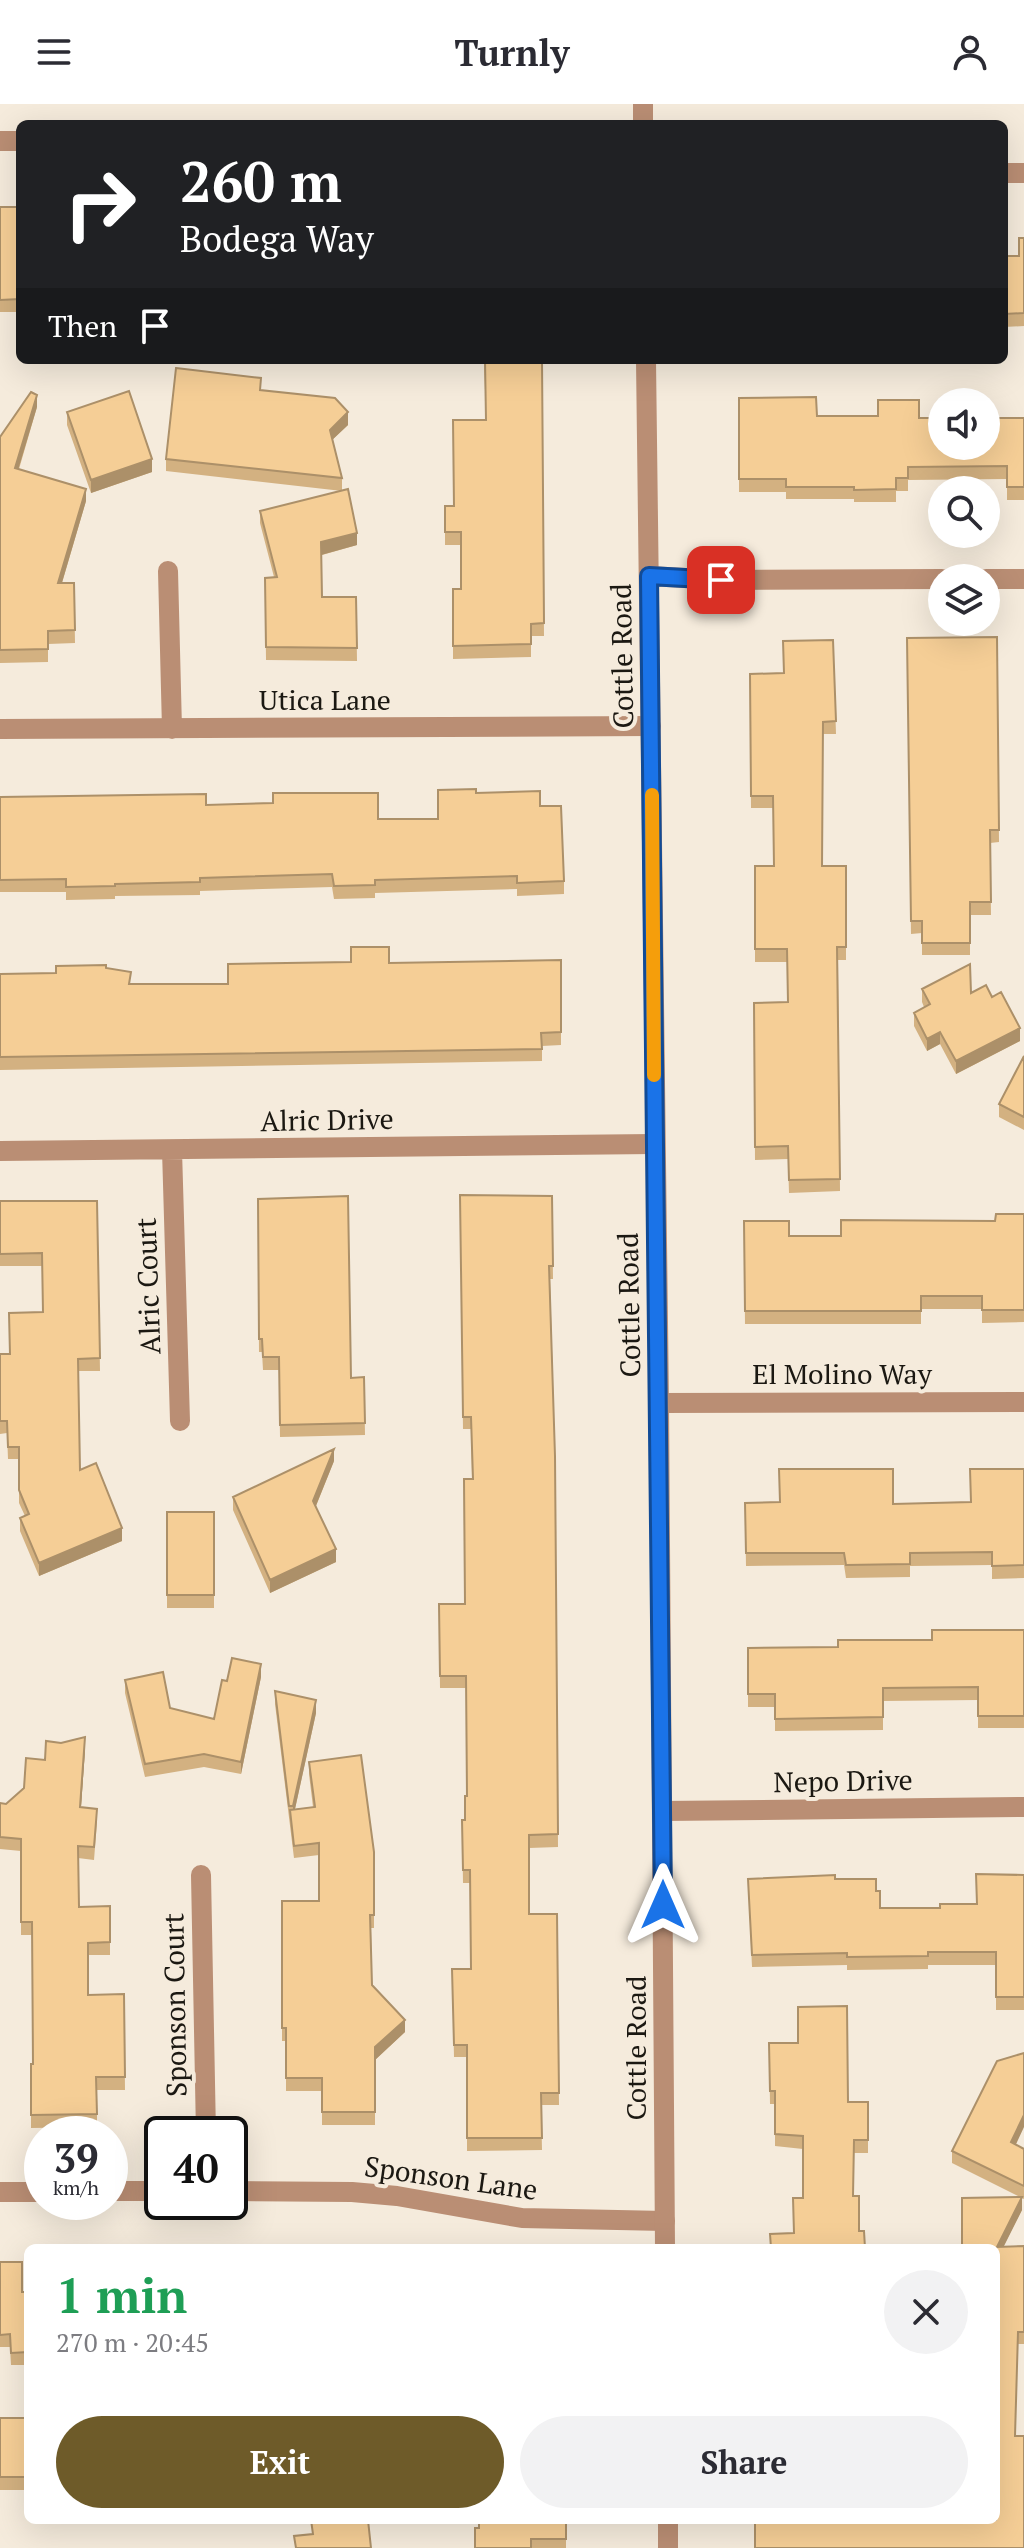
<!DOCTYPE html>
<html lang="en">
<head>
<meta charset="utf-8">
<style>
	body { margin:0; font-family:"PT Serif",serif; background:#f2f2f3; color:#2b2b33; height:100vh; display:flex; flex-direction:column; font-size:30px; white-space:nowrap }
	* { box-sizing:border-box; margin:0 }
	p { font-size:26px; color:#7c7c81 }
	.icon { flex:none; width:44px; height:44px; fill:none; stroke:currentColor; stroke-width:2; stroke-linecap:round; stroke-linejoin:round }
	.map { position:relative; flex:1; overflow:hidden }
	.panel { position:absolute; left:24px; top:2140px; width:976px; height:280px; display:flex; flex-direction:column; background:#fff; border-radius:12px; box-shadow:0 8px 32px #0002 }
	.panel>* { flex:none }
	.banner { position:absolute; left:16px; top:16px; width:992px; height:244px; border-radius:12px; box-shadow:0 8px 32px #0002; background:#202124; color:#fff; overflow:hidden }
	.tools { position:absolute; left:928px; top:284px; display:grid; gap:16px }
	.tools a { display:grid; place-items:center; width:72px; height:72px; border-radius:50%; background:#fff; box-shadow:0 8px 32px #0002; font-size:40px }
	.speed { position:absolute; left:24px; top:2012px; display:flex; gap:16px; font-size:40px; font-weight:700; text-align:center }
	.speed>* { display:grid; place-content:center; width:104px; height:104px; border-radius:50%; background:#fff; box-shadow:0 8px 32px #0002; line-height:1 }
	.speed small { font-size:20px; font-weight:400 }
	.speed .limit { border:4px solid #111; border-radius:12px; background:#fff; color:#111 }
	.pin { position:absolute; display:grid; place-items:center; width:68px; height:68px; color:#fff; margin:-34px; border-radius:16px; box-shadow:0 4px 12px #0006 }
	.me { position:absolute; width:88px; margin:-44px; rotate:0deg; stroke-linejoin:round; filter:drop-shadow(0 0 6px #0008) }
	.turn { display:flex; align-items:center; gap:28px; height:168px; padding:0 32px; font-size:36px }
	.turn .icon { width:104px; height:104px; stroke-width:2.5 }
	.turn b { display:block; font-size:56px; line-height:68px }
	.then { display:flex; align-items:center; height:76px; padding:0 32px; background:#0003; gap:16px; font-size:30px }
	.round { display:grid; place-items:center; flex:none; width:84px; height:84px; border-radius:42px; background:#f2f2f3 }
	.overview { display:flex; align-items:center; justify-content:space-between; height:136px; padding:0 32px }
	h1 { font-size:48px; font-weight:800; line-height:60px; color:#1e9e55 }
	.cta { display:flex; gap:16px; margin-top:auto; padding:16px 32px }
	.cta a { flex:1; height:92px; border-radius:48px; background:#6e5b29; color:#fff; font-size:32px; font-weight:800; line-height:92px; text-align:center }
	.cta a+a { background:#f2f2f3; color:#2b2b33 }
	header { display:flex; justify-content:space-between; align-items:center; height:104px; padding:0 32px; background:#fff; font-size:36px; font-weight:800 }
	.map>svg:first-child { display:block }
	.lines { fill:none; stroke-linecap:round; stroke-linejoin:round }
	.minor { stroke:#ba8e74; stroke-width:20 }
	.tertiary { stroke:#ba8e74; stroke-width:20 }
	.wall { fill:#d3b181 }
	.shaded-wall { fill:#ac9069 }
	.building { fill:#f5ce96; stroke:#ac9069; stroke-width:2 }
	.route-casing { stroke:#114b97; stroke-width:20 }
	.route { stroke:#1a73e8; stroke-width:14 }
	.slow { stroke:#f59e0b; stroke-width:14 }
	.labels { text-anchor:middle; stroke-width:8; stroke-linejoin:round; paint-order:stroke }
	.street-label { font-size:28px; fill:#1b1812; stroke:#f5ebdc }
</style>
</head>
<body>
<header><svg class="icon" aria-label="menu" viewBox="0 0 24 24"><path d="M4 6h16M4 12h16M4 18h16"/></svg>Turnly<svg class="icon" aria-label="person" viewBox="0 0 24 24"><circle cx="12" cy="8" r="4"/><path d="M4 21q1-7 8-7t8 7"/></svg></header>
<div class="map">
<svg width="1024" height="2444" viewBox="0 0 1024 2444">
	<rect width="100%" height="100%" fill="#f5ebdc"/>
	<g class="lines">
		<path class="minor" d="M 0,37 L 20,37
			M 1004,69 L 1024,69
			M 168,467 L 172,625
			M 649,472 L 721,476 L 942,475
			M 986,475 L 1024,475
			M 0,625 L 651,622
			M 172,1046 L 180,1317
			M 0,1047 L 654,1040
			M 659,1299 L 1024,1298
			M 663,1707 L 1024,1703
			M 201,1771 L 206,2030
			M 110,2087 L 162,2087
			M 230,2087 L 352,2088 L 397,2092 L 522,2114 L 665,2117
			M 0,2088 L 42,2088"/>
		<path class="tertiary" d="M 643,0 L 643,20
			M 646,256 L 659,1299 L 665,2144
			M 668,2416 L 668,2444"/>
	</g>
	<path class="wall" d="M 0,103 L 20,103 L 20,208 L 0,208 Z
		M 1024,134 L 1024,222 L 1004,223 L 1004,152 L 1019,152 Z
		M 484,256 L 549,256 L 542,257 L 544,532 L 531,532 L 531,553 L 453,555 L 453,485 L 461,485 L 461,441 L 445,441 L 445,402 L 454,402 L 486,316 Z
		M 261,286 L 348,321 L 332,336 L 342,374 L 342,387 L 166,367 L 166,355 Z
		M 739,294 L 817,312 L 919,314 L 1024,314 L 1024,396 L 1007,396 L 1007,375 L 908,376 L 908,387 L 896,387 L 896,398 L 854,398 L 854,395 L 786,395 L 786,388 L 739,388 Z
		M 37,303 L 19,365 L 86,397 L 62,479 L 74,479 L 75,539 L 48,540 L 48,558 L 0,559 L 0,333 Z
		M 67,308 L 152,368 L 91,389 L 67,321 Z
		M 260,407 L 357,441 L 322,451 L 322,493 L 356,493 L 357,557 L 266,556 L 265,474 L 274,473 L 260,419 Z
		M 997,533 L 999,738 L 990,739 L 991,811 L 970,811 L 970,851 L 922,851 L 922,829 L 911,830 L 907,534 Z
		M 833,536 L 836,630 L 823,630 L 822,762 L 846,762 L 846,856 L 838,856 L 840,1087 L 789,1089 L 788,1055 L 755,1056 L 754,899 L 788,898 L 787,858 L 755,858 L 755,762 L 774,762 L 773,704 L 751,704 L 750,570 L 784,569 Z
		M 476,689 L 540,702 L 564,777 L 564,790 L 517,792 L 517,785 L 375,789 L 375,794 L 334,795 L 332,783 L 200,787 L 200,791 L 115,792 L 115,795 L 66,796 L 66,788 L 0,788 L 0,693 L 206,701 L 378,715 L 438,715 Z
		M 561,856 L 561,941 L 542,942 L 542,957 L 0,966 L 0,870 L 56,869 L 106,864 L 131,880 L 228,880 L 389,859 Z
		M 922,885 L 971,889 L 992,893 L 1020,937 L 956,970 L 940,940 L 927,947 L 914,922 L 914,909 L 924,903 L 922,898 Z
		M 1024,952 L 1024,1026 L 999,1013 L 999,1000 Z
		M 460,1091 L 552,1092 L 553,1175 L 550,1175 L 555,1352 L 558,1743 L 529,1744 L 529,1810 L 557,1810 L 559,2001 L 541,2001 L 542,2046 L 467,2047 L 467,1953 L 454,1953 L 452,1865 L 471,1865 L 470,1779 L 463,1779 L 462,1716 L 465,1716 L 467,1692 L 466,1584 L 440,1584 L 439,1500 L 465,1500 L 472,1375 L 471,1325 L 463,1325 Z
		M 258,1095 L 351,1274 L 364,1273 L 365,1331 L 280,1333 L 279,1266 L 263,1266 L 262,1248 L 259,1248 Z
		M 0,1097 L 97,1097 L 100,1267 L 78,1267 L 80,1366 L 122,1437 L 39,1472 L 20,1427 L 20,1414 L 25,1412 L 19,1399 L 19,1355 L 8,1355 L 7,1329 L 0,1330 L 0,1250 L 10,1250 L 43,1208 L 42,1162 L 0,1162 Z
		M 1024,1110 L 1024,1218 L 982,1219 L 982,1205 L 921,1205 L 921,1220 L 745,1220 L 744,1117 L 789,1132 L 841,1132 L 995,1117 Z
		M 334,1357 L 316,1402 L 336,1458 L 270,1489 L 233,1406 L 233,1393 Z
		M 1024,1365 L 1024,1474 L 992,1475 L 992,1461 L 910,1462 L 910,1473 L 846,1474 L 844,1461 L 746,1462 L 745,1399 L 893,1400 L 970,1398 Z
		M 167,1408 L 214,1408 L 214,1504 L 167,1504 Z
		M 1024,1526 L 1024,1624 L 978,1624 L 978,1596 L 883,1597 L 883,1626 L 775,1627 L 775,1603 L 748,1603 L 748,1544 L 838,1543 L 932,1536 Z
		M 261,1573 L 241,1670 L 204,1663 L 145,1673 L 125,1589 L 125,1576 L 170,1604 L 214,1615 L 227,1577 Z
		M 275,1587 L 316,1609 L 295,1705 L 313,1703 L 309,1670 L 309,1658 L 374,1748 L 374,1824 L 371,1824 L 372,1881 L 405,1928 L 375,1956 L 375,2021 L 322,2021 L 322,1987 L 286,1987 L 286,1937 L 282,1937 L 282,1797 L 319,1797 L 319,1751 L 294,1754 L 275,1600 Z
		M 85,1646 L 81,1703 L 97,1718 L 94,1756 L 78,1754 L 79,1803 L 110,1802 L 110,1851 L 88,1851 L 88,1891 L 124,1890 L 125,1986 L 97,1986 L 97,2023 L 31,2024 L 31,1960 L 33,1960 L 32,1831 L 21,1831 L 21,1747 L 0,1745 L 0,1699 L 6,1700 L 24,1684 L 45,1656 Z
		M 1024,1771 L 1024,1906 L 996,1906 L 996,1861 L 928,1861 L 928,1865 L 847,1866 L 847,1861 L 752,1863 L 748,1775 L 835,1775 L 876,1787 L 880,1804 L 940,1804 L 976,1800 Z
		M 769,1939 L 848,1998 L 868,1998 L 868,2049 L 854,2049 L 853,2092 L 859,2127 L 794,2129 L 803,2094 L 803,2045 L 775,2042 L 775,2000 L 770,2000 Z
		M 1016,2041 L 1024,2045 L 1024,2095 L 1022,2094 L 1022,2106 L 1003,2143 L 1024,2142 L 1024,2240 L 1018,2240 L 996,2416 L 996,2144 L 1020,2093 L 952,2059 L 952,2047 Z
		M 0,2158 L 22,2188 L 28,2188 L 28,2261 L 11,2261 L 10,2243 L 0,2243 Z
		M 0,2314 L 28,2314 L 28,2386 L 0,2386 Z
		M 566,2416 L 566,2444 L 475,2444 L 479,2424 Z"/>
	<path class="shaded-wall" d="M 37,291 L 37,303 L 15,376 L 15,364 Z
		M 348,308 L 348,321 L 330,338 L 330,326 Z
		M 152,355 L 152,368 L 91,389 L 91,376 Z
		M 86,385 L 86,397 L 58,492 L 58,479 Z
		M 357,429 L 357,441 L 321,451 L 321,438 Z
		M 1020,924 L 1020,937 L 956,970 L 956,957 Z
		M 940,928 L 940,940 L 927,947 L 927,935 Z
		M 334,1345 L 334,1357 L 313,1409 L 313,1397 Z
		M 122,1424 L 122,1437 L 39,1472 L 39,1459 Z
		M 336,1445 L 336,1458 L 270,1489 L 270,1476 Z
		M 261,1560 L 261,1573 L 241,1670 L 241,1658 Z
		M 316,1596 L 316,1609 L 293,1714 L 293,1702 Z
		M 85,1633 L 85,1646 L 80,1716 L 80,1703 Z
		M 405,1916 L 405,1928 L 375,1956 L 375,1943 Z
		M 1024,2011 L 1024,2023 L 1011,2051 L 1011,2038 Z
		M 1022,2093 L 1022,2106 L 997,2156 L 997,2143 Z"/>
	<path class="building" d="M 0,103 L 20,103 L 20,195 L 0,196 Z
		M 1019,134 L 1024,134 L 1024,209 L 1004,210 L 1004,152 L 1019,152 Z
		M 485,256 L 542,256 L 544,519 L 531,520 L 531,540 L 453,542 L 453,485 L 461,485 L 461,428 L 445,428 L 445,402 L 454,402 L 453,316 L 486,316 Z
		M 176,264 L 261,274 L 260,286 L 335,294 L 348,308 L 330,326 L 342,374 L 166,355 Z
		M 129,287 L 152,355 L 91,376 L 67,308 Z
		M 31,288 L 37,291 L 15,364 L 86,385 L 58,479 L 74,479 L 75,526 L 48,527 L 48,545 L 0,546 L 0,333 Z
		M 816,293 L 817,312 L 878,312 L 878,296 L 919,296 L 919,314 L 942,314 L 942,342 L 986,342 L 986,314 L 1024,314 L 1024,383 L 1007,383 L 1007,362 L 908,363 L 908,374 L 896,374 L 896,385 L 854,386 L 854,383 L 786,383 L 786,375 L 739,375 L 739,294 Z
		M 348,385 L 357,429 L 321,438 L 322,493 L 356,493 L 357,544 L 266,543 L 265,474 L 277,473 L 260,407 Z
		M 997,533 L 999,726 L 990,726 L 991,798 L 970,798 L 970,839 L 922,839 L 922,817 L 911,817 L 907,534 Z
		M 833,536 L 836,617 L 823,618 L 822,762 L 846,762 L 846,843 L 837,843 L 840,1075 L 789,1076 L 788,1042 L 755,1043 L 754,899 L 788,898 L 787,845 L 755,845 L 755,762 L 774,762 L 773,692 L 751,692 L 750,570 L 784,569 L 783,537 Z
		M 476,685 L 476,689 L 540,687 L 540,702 L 561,702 L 564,777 L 517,779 L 517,772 L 375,776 L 375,781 L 334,782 L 332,770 L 200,774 L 200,778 L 115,780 L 115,782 L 66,783 L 66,775 L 0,776 L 0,693 L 206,690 L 206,701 L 273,699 L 273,689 L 378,689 L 378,715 L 438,715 L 438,686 Z
		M 351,843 L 389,843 L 389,859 L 561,856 L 561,928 L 541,929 L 542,945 L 0,953 L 0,870 L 56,869 L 56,862 L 106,861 L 106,864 L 131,868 L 129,880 L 228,880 L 228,860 L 351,858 Z
		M 970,860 L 971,889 L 986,881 L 992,893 L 1001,888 L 1020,924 L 956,957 L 940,928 L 927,935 L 914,909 L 930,900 L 922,885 Z
		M 1024,952 L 1024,1013 L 999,1000 Z
		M 460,1091 L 552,1092 L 553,1162 L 549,1162 L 555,1352 L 558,1730 L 529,1731 L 529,1810 L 557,1810 L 559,1989 L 541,1989 L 542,2034 L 467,2034 L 467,1941 L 454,1941 L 452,1865 L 471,1865 L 470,1766 L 463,1766 L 462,1716 L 465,1716 L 465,1692 L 467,1692 L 466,1572 L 440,1572 L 439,1500 L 465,1500 L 464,1375 L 473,1375 L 471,1313 L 463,1313 Z
		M 348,1092 L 351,1274 L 364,1273 L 365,1319 L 280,1321 L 279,1253 L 263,1253 L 262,1235 L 259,1235 L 258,1095 Z
		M 0,1097 L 97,1097 L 100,1254 L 78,1255 L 80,1366 L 96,1359 L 122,1424 L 39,1459 L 20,1414 L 29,1410 L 19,1386 L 19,1343 L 8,1343 L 7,1317 L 0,1317 L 0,1250 L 10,1250 L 9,1209 L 43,1208 L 42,1149 L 0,1150 Z
		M 996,1110 L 1024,1110 L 1024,1206 L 982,1206 L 982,1192 L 921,1192 L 921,1207 L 745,1207 L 744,1117 L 789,1117 L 789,1132 L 841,1132 L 841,1116 L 995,1117 Z
		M 334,1345 L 313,1397 L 336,1445 L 270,1476 L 233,1393 Z
		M 779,1365 L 893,1365 L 893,1400 L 971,1398 L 970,1365 L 1024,1365 L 1024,1461 L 992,1462 L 992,1448 L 910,1449 L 910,1460 L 846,1461 L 844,1449 L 746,1449 L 745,1399 L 780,1398 Z
		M 167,1408 L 214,1408 L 214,1491 L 167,1491 Z
		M 932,1526 L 1024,1526 L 1024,1612 L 978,1612 L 978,1583 L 883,1584 L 883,1613 L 775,1615 L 775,1590 L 748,1590 L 748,1544 L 838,1543 L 838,1536 L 932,1536 Z
		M 232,1554 L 261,1560 L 241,1658 L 204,1650 L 145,1660 L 125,1576 L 163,1568 L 170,1604 L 214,1615 L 222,1576 L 227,1577 Z
		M 275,1587 L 316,1596 L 293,1702 L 289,1702 Z
		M 85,1633 L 80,1703 L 97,1705 L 94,1743 L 78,1742 L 79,1803 L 110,1802 L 110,1838 L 88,1839 L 88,1891 L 124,1890 L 125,1973 L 96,1973 L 97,2010 L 31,2011 L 31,1960 L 33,1960 L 32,1818 L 21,1818 L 21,1735 L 0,1733 L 0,1699 L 6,1700 L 24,1684 L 26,1654 L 45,1656 L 46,1637 L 61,1639 Z
		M 361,1651 L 374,1748 L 374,1811 L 370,1811 L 372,1881 L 405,1916 L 375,1943 L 375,2008 L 322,2008 L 322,1974 L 286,1974 L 286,1924 L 282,1924 L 282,1797 L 319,1797 L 319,1739 L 294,1742 L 290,1706 L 315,1703 L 309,1658 Z
		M 976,1770 L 1024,1771 L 1024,1893 L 996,1893 L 996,1848 L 928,1848 L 928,1852 L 847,1853 L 847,1849 L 752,1851 L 748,1775 L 835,1771 L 835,1775 L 876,1775 L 876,1787 L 880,1787 L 880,1804 L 940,1804 L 940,1800 L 977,1800 Z
		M 847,1902 L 848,1998 L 868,1998 L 868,2036 L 854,2036 L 853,2092 L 859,2092 L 859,2127 L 864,2127 L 865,2144 L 771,2144 L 770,2130 L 794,2129 L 793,2094 L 803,2094 L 803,2032 L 775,2030 L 775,1987 L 770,1987 L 769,1939 L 798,1939 L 798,1903 Z
		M 1024,1949 L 1024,2011 L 1011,2038 L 1024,2045 L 1024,2082 L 952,2047 L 997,1957 Z
		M 1022,2093 L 997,2143 L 1024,2142 L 1024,2228 L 1018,2228 L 1015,2332 L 1024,2332 L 1024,2444 L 755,2444 L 755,2416 L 996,2416 L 996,2144 L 962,2144 L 962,2094 Z
		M 0,2158 L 22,2158 L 22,2188 L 28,2188 L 28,2248 L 11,2249 L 10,2230 L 0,2231 Z
		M 0,2314 L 28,2314 L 28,2373 L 0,2373 Z
		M 311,2416 L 368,2416 L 371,2444 L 296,2444 L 294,2432 L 313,2430 Z
		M 479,2416 L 566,2416 L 566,2435 L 531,2435 L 531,2444 L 475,2444 L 475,2424 L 479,2424 Z"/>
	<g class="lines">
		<g class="route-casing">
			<path id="route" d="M 663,1801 L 649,472 L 721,476"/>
		</g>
		<use href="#route" class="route"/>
		<path class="slow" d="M 652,691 L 654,971"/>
	</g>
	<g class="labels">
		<g class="street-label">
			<text transform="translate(622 552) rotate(-91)" y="10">Cottle Road</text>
			<text x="325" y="606">Utica Lane</text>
			<text transform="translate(327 1016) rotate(-1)" y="10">Alric Drive</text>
			<text transform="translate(148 1182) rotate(-92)" y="10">Alric Court</text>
			<text transform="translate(629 1201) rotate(-91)" y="10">Cottle Road</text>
			<text x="842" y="1280">El Molino Way</text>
			<text transform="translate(843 1677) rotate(-1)" y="10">Nepo Drive</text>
			<text transform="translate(175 1901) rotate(-91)" y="10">Sponson Court</text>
			<text transform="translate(636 1944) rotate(-90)" y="10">Cottle Road</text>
			<text transform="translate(451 2074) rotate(8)" y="10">Sponson Lane</text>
		</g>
	</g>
</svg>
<div class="tools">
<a><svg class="icon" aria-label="sound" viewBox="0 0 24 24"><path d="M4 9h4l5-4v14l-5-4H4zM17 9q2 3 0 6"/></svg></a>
<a><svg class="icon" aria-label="search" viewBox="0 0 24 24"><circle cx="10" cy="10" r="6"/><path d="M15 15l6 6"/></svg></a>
<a><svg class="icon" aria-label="layers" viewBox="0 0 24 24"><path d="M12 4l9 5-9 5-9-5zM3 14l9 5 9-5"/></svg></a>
</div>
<div class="speed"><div>39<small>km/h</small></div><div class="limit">40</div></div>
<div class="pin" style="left:721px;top:476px;background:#d93025"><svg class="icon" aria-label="arrive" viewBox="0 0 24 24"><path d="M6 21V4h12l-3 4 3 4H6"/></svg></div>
<svg class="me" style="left:663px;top:1801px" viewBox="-20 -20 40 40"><path d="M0-17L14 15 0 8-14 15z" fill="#1a73e8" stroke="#fff" stroke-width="4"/></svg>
<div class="banner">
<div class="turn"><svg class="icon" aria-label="right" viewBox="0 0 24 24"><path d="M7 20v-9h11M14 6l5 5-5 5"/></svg><div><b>260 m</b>Bodega Way</div></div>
<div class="then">Then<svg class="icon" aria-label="arrive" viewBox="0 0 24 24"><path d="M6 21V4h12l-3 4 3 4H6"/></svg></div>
</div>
<section class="panel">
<div class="overview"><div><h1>1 min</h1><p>270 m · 20:45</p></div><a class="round"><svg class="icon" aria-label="close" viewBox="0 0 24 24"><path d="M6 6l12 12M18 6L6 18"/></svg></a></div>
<div class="cta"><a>Exit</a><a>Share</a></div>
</section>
</div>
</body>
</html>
